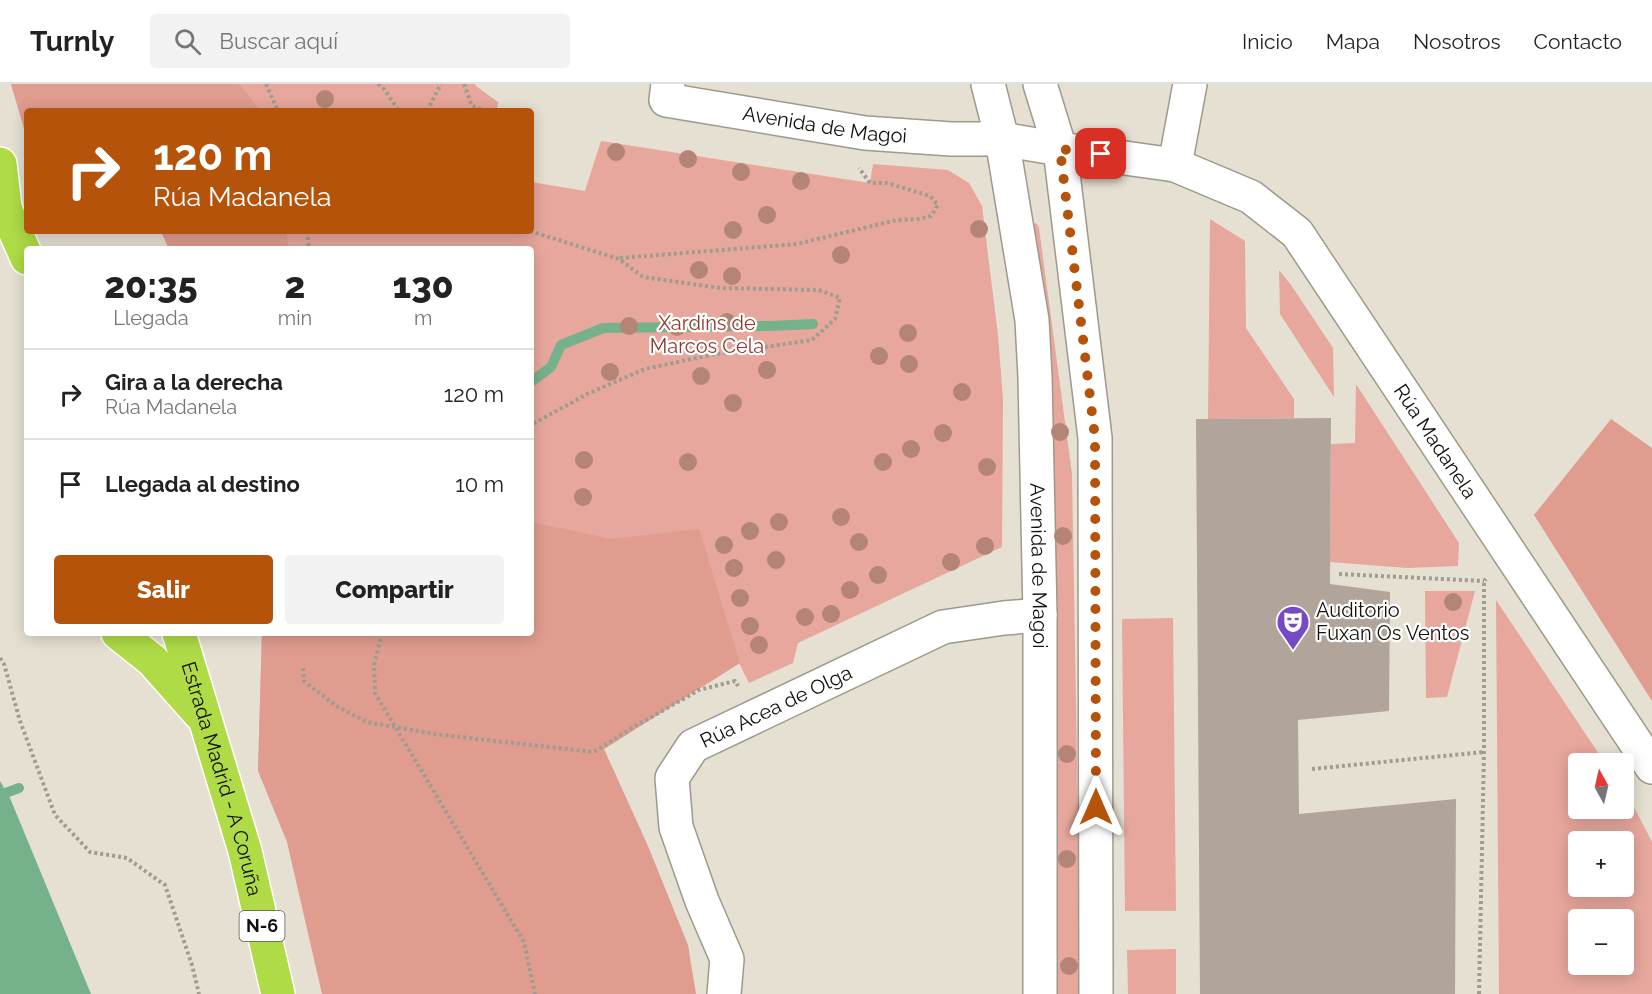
<!DOCTYPE html>
<html lang="es">
<head>
<meta charset="utf-8">
<style>
	body { margin:0; font-family:Raleway,sans-serif; background:#f2f2f2; color:#222; height:100vh; display:flex; flex-direction:column; font-size:22px; white-space:nowrap }
	* { box-sizing:border-box; margin:0 }
	p { font-size:20px; color:#767676 }
	.icon { flex:none; width:33px; height:33px; fill:none; stroke:currentColor; stroke-width:2; stroke-linecap:round; stroke-linejoin:round }
	.map { position:relative; flex:1; overflow:hidden }
	.panel { position:absolute; left:24px; top:162px; width:510px; height:390px; display:flex; flex-direction:column; background:#fff; border-radius:6px; box-shadow:0 3px 15px #0003 }
	.panel>* { flex:none }
	.guide { position:absolute; left:24px; top:24px; width:510px; height:126px; border-radius:6px; box-shadow:0 3px 15px #0003; background:#b45309; color:#fff; overflow:hidden }
	.needle { width:39px; rotate:352deg }
	.fabs { position:absolute; left:1568px; top:669px; display:grid; gap:12px }
	.fabs a { display:grid; place-items:center; width:66px; height:66px; border-radius:6px; background:#fff; box-shadow:0 3px 15px #0003; font-size:30px }
	.pin { position:absolute; display:grid; place-items:center; width:51px; height:51px; color:#fff; margin:-26px; border-radius:12px; box-shadow:0 3px 9px #0006 }
	.me { position:absolute; width:66px; margin:-33px; rotate:0deg; stroke-linejoin:round; filter:drop-shadow(0 0 4px #0008) }
	.turn { display:flex; align-items:center; gap:21px; height:126px; padding:0 30px; font-size:27px }
	.turn .icon { width:78px; height:78px; stroke-width:2.5 }
	.turn b { display:block; font-size:42px; line-height:51px }
	.eta { display:flex; justify-content:space-evenly; align-items:center; height:102px; text-align:center }
	.eta b { font-size:36px; font-weight:800; line-height:42px }
	.button { display:flex; gap:12px; margin-top:auto; padding:12px 30px }
	.button a { flex:1; height:69px; border-radius:6px; background:#b45309; color:#fff; font-size:24px; font-weight:800; line-height:69px; text-align:center }
	.button a+a { background:#f2f2f2; color:#222 }
	ul { padding:0; list-style:none }
	li { display:flex; align-items:center; gap:18px; height:90px; padding:0 30px; border-top:2px solid #e0e0e0 }
	li div { flex:1 }
	li b { display:block; font-size:22px }
	li em { font-style:normal }
	header { display:flex; align-items:center; gap:36px; box-sizing:border-box; height:84px; padding:0 30px; background:#fff; border-bottom:2px solid #e0e0e0 }
	header strong { font-size:28px }
	nav { display:flex; gap:33px; margin-inline-start:auto; font-size:21px }
	.search { width:420px; height:54px; background:#f2f2f2; display:flex; align-items:center; gap:15px; box-sizing:border-box; padding:0 21px; border-radius:6px; color:#767676; font-size:22px }
	.map>svg:first-child { display:block }
	.green { fill:#e7a79c; fill-rule:evenodd }
	.forest { fill:#e09c8f }
	.water { fill:#75b28c }
	.lines { fill:none; stroke-linecap:round; stroke-linejoin:round }
	.stream { stroke:#75b28c; stroke-width:10 }
	.building { fill:#b1a49a }
	.minor-casing { stroke:#9e998b; stroke-width:36 }
	.highway-casing { stroke:#fff; stroke-width:36 }
	.path { stroke:#a09c90; stroke-width:4; stroke-dasharray:3 3; stroke-linecap:butt }
	.minor { stroke:#fff; stroke-width:33 }
	.highway { stroke:#aedb46; stroke-width:33 }
	.tree { fill:#b48577 }
	.route { stroke:#b45309; stroke-width:10; stroke-dasharray:0 18 }
	.labels { text-anchor:middle; stroke-width:4.5; stroke-linejoin:round; paint-order:stroke }
	.shield { fill:#fff; stroke:#585854; stroke-width:1.5 }
	.shield-label { font-size:18px; font-weight:bold; fill:#11100b }
	.street-label { font-size:20px; fill:#11100b; stroke:#fff }
	.park-label { font-size:20px; fill:#8c3a2e; stroke:#fff }
	.poi-label { font-size:20px; fill:#11100b; stroke:#fff; text-anchor:start }
</style>
</head>
<body>
<header>
<strong>Turnly</strong>
<div class="search"><svg class="icon" aria-label="search" viewBox="0 0 24 24"><circle cx="10" cy="10" r="6"/><path d="M15 15l6 6"/></svg>Buscar aquí</div>
<nav><a>Inicio</a><a>Mapa</a><a>Nosotros</a><a>Contacto</a></nav>
</header>
<div class="map">
<svg width="1652" height="910" viewBox="0 0 1652 910">
	<rect width="100%" height="100%" fill="#e5e0d1"/>
	<path class="green" d="M 11,0 L 475,0 L 476,2 L 498,18 L 497,27 L 27,27 L 27,54 Z
		M 601,57 L 870,99 L 873,80 L 948,86 L 969,99 L 982,122 L 998,251 L 1003,315 L 1002,463 L 798,559 L 793,579 L 749,599 L 739,579 L 604,665 L 258,687 L 262,549 L 531,549 L 531,165 L 169,165 L 161,147 L 531,147 L 531,98 L 585,107 Z
		M 1210,135 L 1245,157 L 1246,244 L 1294,315 L 1294,334 L 1208,335 Z
		M 1035,139 L 1037,140 L 1039,144 L 1072,390 L 1081,910 L 1055,910 L 1032,140 Z
		M 1279,186 L 1291,201 L 1333,264 L 1334,313 L 1280,230 Z
		M 1356,300 L 1459,459 L 1458,482 L 1407,484 L 1330,478 L 1331,360 L 1355,359 Z
		M 1425,507 L 1475,507 L 1447,613 L 1426,614 Z
		M 1496,516 L 1605,679 L 1578,680 L 1578,724 L 1623,724 L 1623,707 L 1635,725 L 1652,758 L 1652,910 L 1499,910 ZM 1578,758 L 1623,758 L 1623,802 L 1578,802 ZM 1578,836 L 1623,836 L 1623,880 L 1578,880 Z
		M 1173,534 L 1176,827 L 1125,827 L 1122,535 Z
		M 1176,865 L 1176,910 L 1128,910 L 1127,866 Z"/>
	<path class="forest" d="M 11,0 L 239,0 L 261,27 L 27,27 L 27,54 Z
		M 161,147 L 286,147 L 289,165 L 169,165 Z
		M 1611,335 L 1652,364 L 1652,617 L 1534,431 Z
		M 531,438 L 612,455 L 699,445 L 740,579 L 604,665 L 648,762 L 688,861 L 696,910 L 322,910 L 287,758 L 258,687 L 262,549 L 531,549 Z"/>
	<path class="water" d="M 0,697 L 10,714 L 91,910 L 0,910 Z"/>
	<g class="lines">
		<path class="stream" d="M 531,298 L 551,283 L 561,261 L 603,244 L 771,242 L 813,240
			M 0,711 L 19,704"/>
	</g>
	<path class="building" d="M 1331,334 L 1330,500 L 1390,508 L 1389,627 L 1298,636 L 1299,730 L 1456,715 L 1455,910 L 1200,910 L 1196,335 Z"/>
	<g class="lines">
		<g class="minor-casing">
			<g id="minor">
				<path id="s1" d="M 668,0 L 666,16 L 865,49 L 951,55 L 1002,55 L 1060,65 L 1175,81 L 1251,113 L 1297,149 L 1652,683"/>
				<path id="s2" d="M 988,0 L 1002,55 L 1032,236 L 1035,293 L 1040,531 L 1040,910"/>
				<path d="M 1040,0 L 1060,65 L 1095,354 L 1096,910"/>
				<path d="M 1175,81 L 1190,0"/>
				<path id="s3" d="M 724,910 L 727,875 L 702,817 L 676,743 L 672,694 L 693,662 L 943,543 L 1004,534 L 1040,531"/>
			</g>
		</g>
		<g class="highway-casing">
			<g id="highway">
				<path d="M 0,80 L 5,123"/>
				<path d="M 0,113 L 27,174"/>
				<path d="M 118,549 L 152,576 L 200,630"/>
				<path id="s4" d="M 179,549 L 245,767 L 278,910"/>
			</g>
		</g>
		<path class="path" d="M 266,0 L 278,27
			M 378,0 L 384,5 L 399,27
			M 464,0 L 472,22 L 486,27
			M 427,27 L 441,0
			M 307,147 L 309,165
			M 530,147 L 619,175 L 643,193 L 720,204 L 819,206 L 840,214 L 835,235 L 812,256 L 711,271 L 645,285 L 587,310 L 531,341
			M 620,174 L 797,160 L 897,136 L 919,135 L 931,132 L 938,121 L 930,112 L 887,99 L 870,99 L 859,84
			M 1339,490 L 1484,497
			M 382,549 L 374,581 L 375,609 L 524,858 L 535,910
			M 0,574 L 4,580 L 20,637 L 55,731 L 90,768 L 127,774 L 165,801 L 192,881 L 199,910
			M 303,584 L 304,597 L 336,622 L 367,638 L 434,650 L 594,668 L 632,644 L 699,606 L 735,597 L 738,602
			M 1312,685 L 1484,668
			M 1479,910 L 1484,668 L 1484,497 L 1486,495"/>
		<use href="#minor" class="minor"/>
		<use href="#highway" class="highway"/>
	</g>
	<g class="tree">
		<circle cx="325" cy="15" r="9"/>
		<circle cx="616" cy="68" r="9"/>
		<circle cx="688" cy="75" r="9"/>
		<circle cx="741" cy="88" r="9"/>
		<circle cx="801" cy="97" r="9"/>
		<circle cx="767" cy="131" r="9"/>
		<circle cx="979" cy="145" r="9"/>
		<circle cx="733" cy="146" r="9"/>
		<circle cx="841" cy="171" r="9"/>
		<circle cx="699" cy="186" r="9"/>
		<circle cx="732" cy="192" r="9"/>
		<circle cx="727" cy="238" r="9"/>
		<circle cx="629" cy="242" r="9"/>
		<circle cx="677" cy="243" r="9"/>
		<circle cx="908" cy="249" r="9"/>
		<circle cx="879" cy="272" r="9"/>
		<circle cx="909" cy="280" r="9"/>
		<circle cx="767" cy="286" r="9"/>
		<circle cx="610" cy="288" r="9"/>
		<circle cx="701" cy="292" r="9"/>
		<circle cx="962" cy="308" r="9"/>
		<circle cx="733" cy="319" r="9"/>
		<circle cx="1060" cy="348" r="9"/>
		<circle cx="943" cy="349" r="9"/>
		<circle cx="911" cy="365" r="9"/>
		<circle cx="584" cy="376" r="9"/>
		<circle cx="688" cy="378" r="9"/>
		<circle cx="883" cy="378" r="9"/>
		<circle cx="987" cy="383" r="9"/>
		<circle cx="583" cy="413" r="9"/>
		<circle cx="841" cy="433" r="9"/>
		<circle cx="779" cy="438" r="9"/>
		<circle cx="750" cy="447" r="9"/>
		<circle cx="1063" cy="452" r="9"/>
		<circle cx="859" cy="458" r="9"/>
		<circle cx="724" cy="461" r="9"/>
		<circle cx="985" cy="462" r="9"/>
		<circle cx="776" cy="476" r="9"/>
		<circle cx="951" cy="478" r="9"/>
		<circle cx="734" cy="484" r="9"/>
		<circle cx="878" cy="491" r="9"/>
		<circle cx="850" cy="506" r="9"/>
		<circle cx="740" cy="514" r="9"/>
		<circle cx="1453" cy="518" r="9"/>
		<circle cx="831" cy="530" r="9"/>
		<circle cx="805" cy="533" r="9"/>
		<circle cx="750" cy="542" r="9"/>
		<circle cx="759" cy="561" r="9"/>
		<circle cx="1067" cy="670" r="9"/>
		<circle cx="1067" cy="775" r="9"/>
		<circle cx="1069" cy="882" r="9"/>
	</g>
	<g class="lines">
		<path class="route" d="M 1096,723 L 1095,354 L 1060,65 L 1101,70"/>
	</g>
	<defs>
		<g id="theatre-pin" transform="scale(1.725)"><path d="M0 17L-7.5 6A9.5 9.5 0 1 1 7.5 6Z" fill="#754ac2" stroke="#fff"/><path d="M-5-5.5Q0-4 5-5.5V0Q5 5 0 6Q-5 5-5 0ZM-3.3-2.5H-1v1.5H-3.3ZM1-2.5H3.3v1.5H1ZM-2.8 1Q0 5.5 2.8 1Z" fill="#fff"/></g>
	</defs>
	<g fill-rule="evenodd">
		<use href="#theatre-pin" x="1293" y="538"/>
	</g>
	<g class="labels">
		<rect class="shield" x="239.5" y="827" width="45" height="30" rx="4.5"/>
		<g class="shield-label">
			<text x="262" y="848">N-6</text>
		</g>
		<g class="street-label">
			<text dy="7" stroke="none"><textPath href="#s1" startOffset="177">Avenida de Magoi</textPath></text>
			<text dy="7" stroke="none"><textPath href="#s1" startOffset="921">Rúa Madanela</textPath></text>
			<text dy="7" stroke="none"><textPath href="#s2" startOffset="486">Avenida de Magoi</textPath></text>
			<text dy="7" stroke="none"><textPath href="#s3" startOffset="356">Rúa Acea de Olga</textPath></text>
			<text dy="7" stroke="none"><textPath href="#s4" startOffset="152">Estrada Madrid - A Coruña</textPath></text>
		</g>
		<g class="park-label">
			<text x="707" y="246">Xardíns de<tspan x="707" dy="23">Marcos Cela</tspan></text>
		</g>
		<g class="poi-label">
			<text x="1316" y="533">Auditorio<tspan x="1316" dy="23">Fuxan Os Ventos</tspan></text>
		</g>
	</g>
</svg>
<div class="fabs">
<a><svg class="needle" viewBox="-14 -14 28 28"><path d="M0-13l5 13h-10z" fill="#e53935"/><path d="M0 13l5-13h-10z" fill="#767676"/></svg></a>
<a>+</a>
<a>−</a>
</div>
<div class="pin" style="left:1101px;top:70px;background:#d93025"><svg class="icon" aria-label="arrive" viewBox="0 0 24 24"><path d="M6 21V4h12l-3 4 3 4H6"/></svg></div>
<svg class="me" style="left:1096px;top:723px" viewBox="-20 -20 40 40"><path d="M0-17L14 15 0 8-14 15z" fill="#b45309" stroke="#fff" stroke-width="4"/></svg>
<div class="guide">
<div class="turn"><svg class="icon" aria-label="right" viewBox="0 0 24 24"><path d="M7 20v-9h11M14 6l5 5-5 5"/></svg><div><b>120 m</b>Rúa Madanela</div></div>
</div>
<section class="panel">
<div class="eta">
<div><b>20:35</b><p>Llegada</p></div>
<div><b>2</b><p>min</p></div>
<div><b>130</b><p>m</p></div>
</div>
<ul>
<li><svg class="icon" aria-label="right" viewBox="0 0 24 24"><path d="M7 20v-9h11M14 6l5 5-5 5"/></svg><div><b>Gira a la derecha</b><p>Rúa Madanela</p></div><em>120 m</em></li>
<li><svg class="icon" aria-label="arrive" viewBox="0 0 24 24"><path d="M6 21V4h12l-3 4 3 4H6"/></svg><div><b>Llegada al destino</b></div><em>10 m</em></li>
</ul>
<div class="button"><a>Salir</a><a>Compartir</a></div>
</section>
</div>
</body>
</html>
